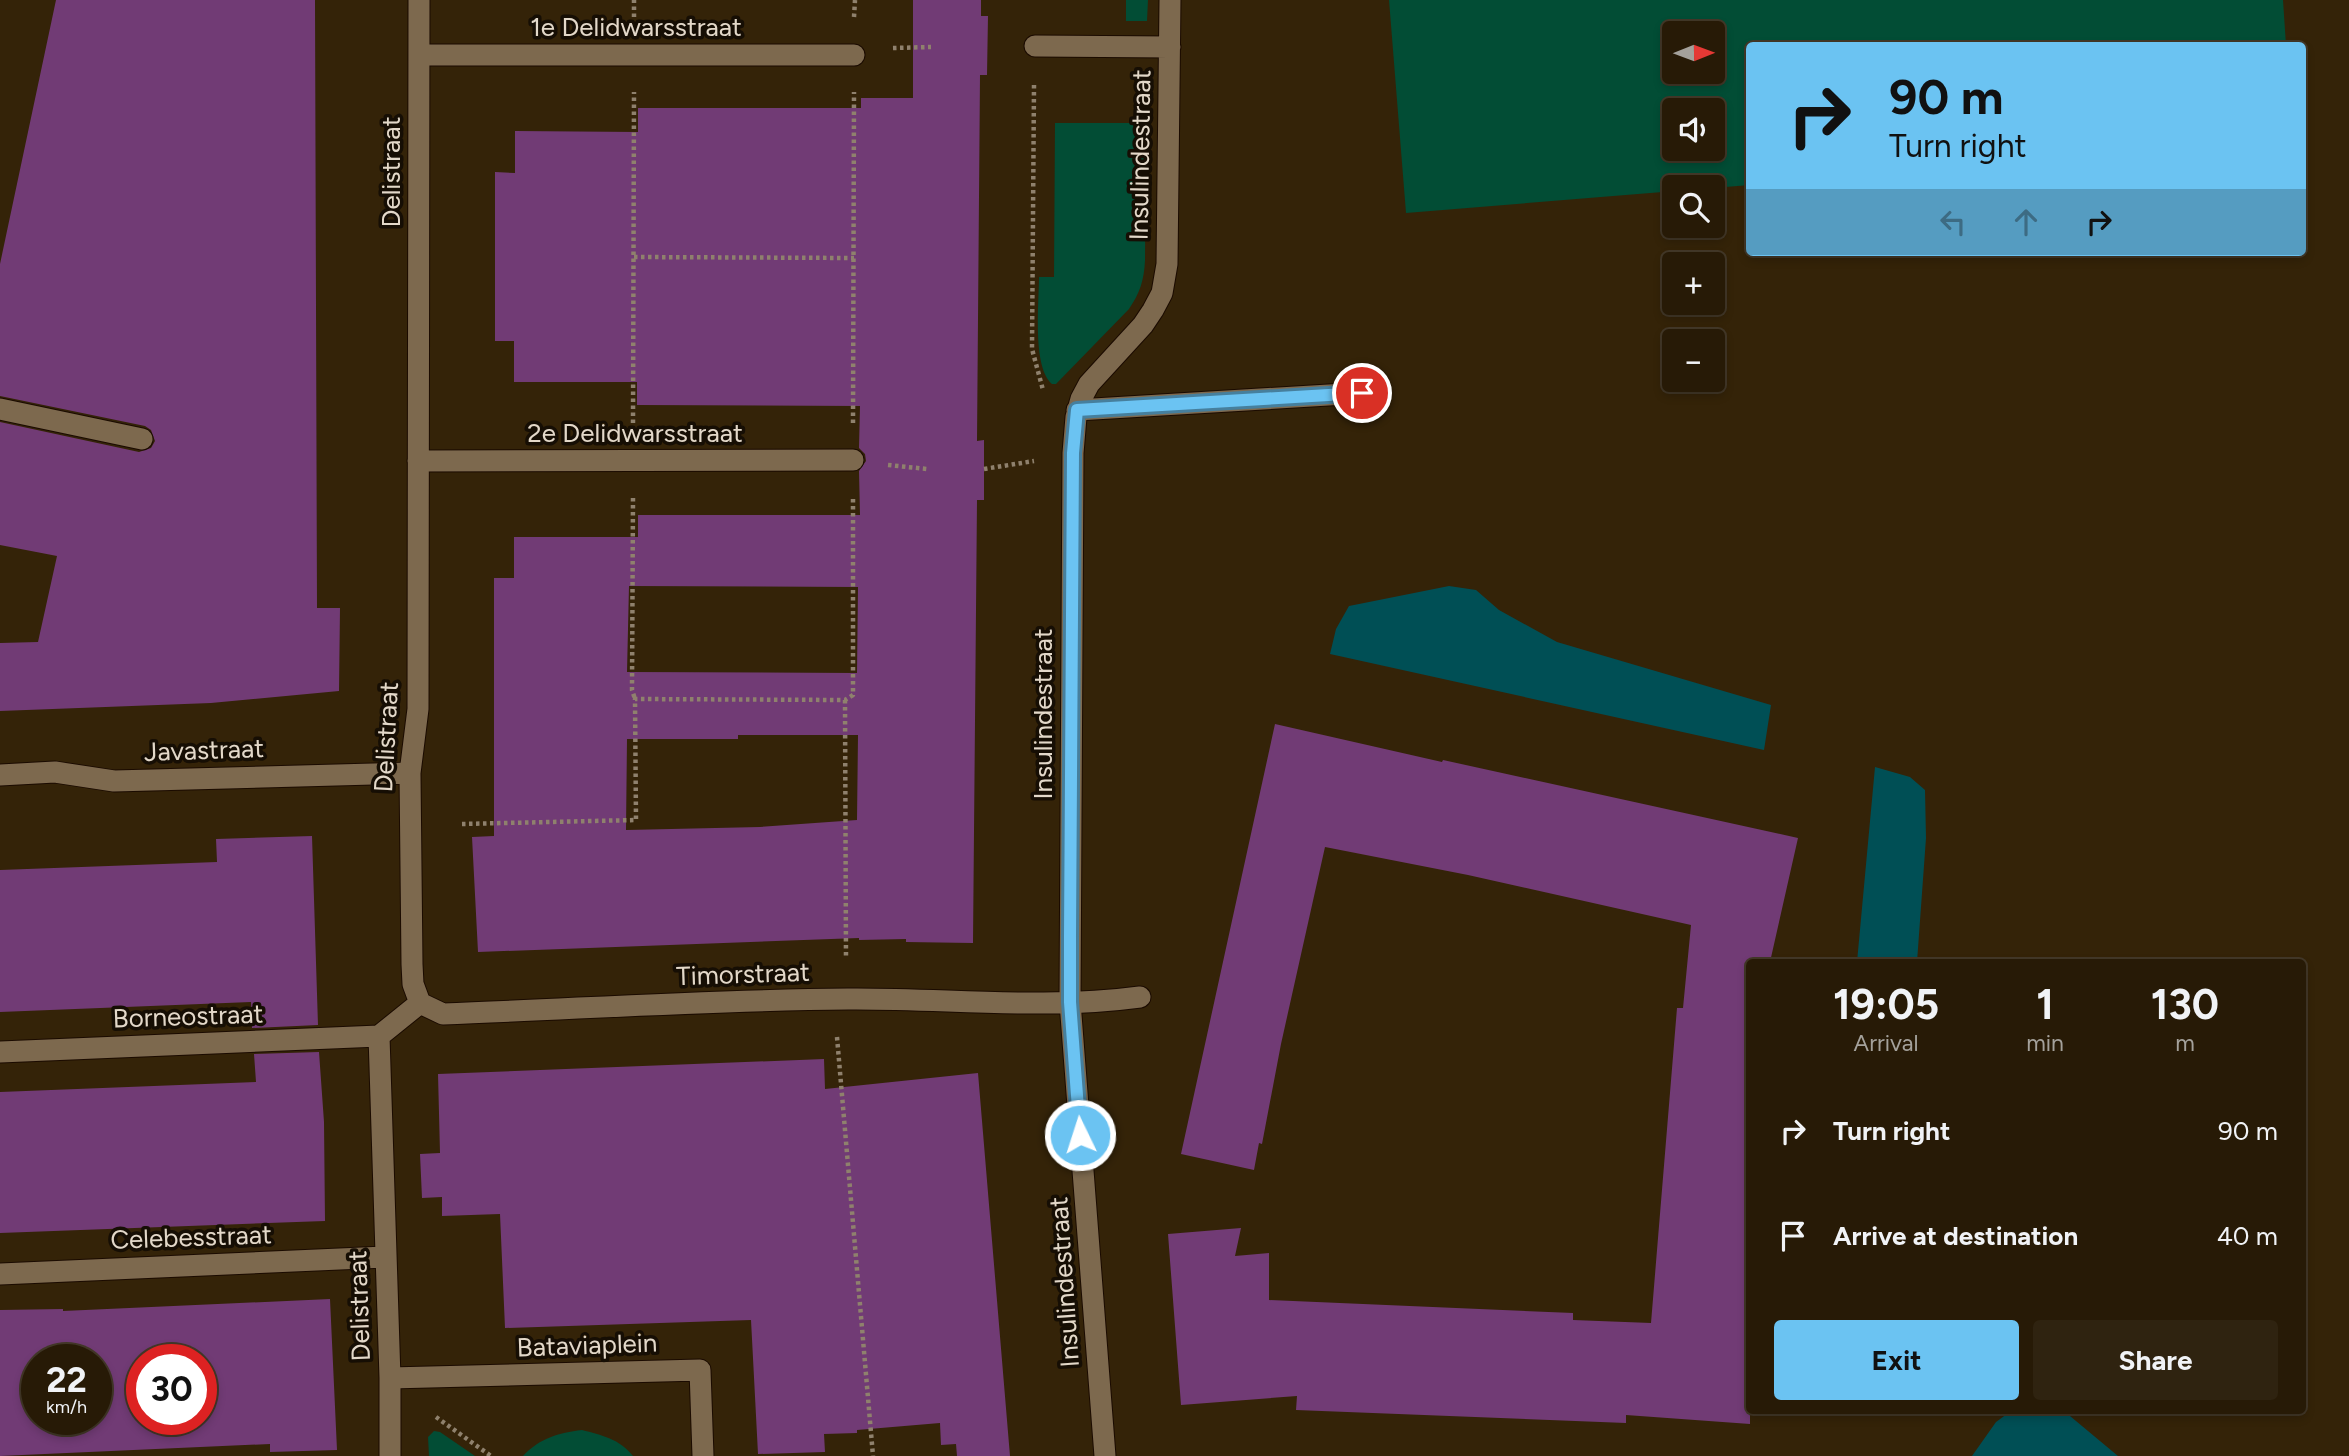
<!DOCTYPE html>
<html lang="en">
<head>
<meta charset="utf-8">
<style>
	body { margin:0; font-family:Figtree,sans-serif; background:#2f2310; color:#f1f3f6; height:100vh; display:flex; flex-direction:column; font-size:26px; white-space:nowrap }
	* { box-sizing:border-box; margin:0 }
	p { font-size:23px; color:#a4a19b }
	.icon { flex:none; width:38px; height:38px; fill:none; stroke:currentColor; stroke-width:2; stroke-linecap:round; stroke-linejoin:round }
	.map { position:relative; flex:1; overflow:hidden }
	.drawer { position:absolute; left:1746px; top:959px; width:560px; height:455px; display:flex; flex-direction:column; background:#271a06; border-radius:7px; box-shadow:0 4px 10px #0003,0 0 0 2px #433828 }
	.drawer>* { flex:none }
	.guide { position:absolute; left:1746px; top:42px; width:560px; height:214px; border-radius:7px; box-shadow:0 4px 10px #0003,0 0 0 2px #433828; background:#6bc3f2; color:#111; overflow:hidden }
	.needle { width:46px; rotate:89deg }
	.fabs { position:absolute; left:1662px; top:21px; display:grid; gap:14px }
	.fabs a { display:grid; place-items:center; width:63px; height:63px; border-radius:7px; background:#271a06; box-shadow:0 4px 10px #0003,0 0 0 2px #433828; font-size:35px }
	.speed { position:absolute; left:21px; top:1344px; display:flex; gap:14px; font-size:35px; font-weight:700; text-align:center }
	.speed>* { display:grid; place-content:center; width:91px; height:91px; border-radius:50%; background:#271a06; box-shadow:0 4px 10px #0003,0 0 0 2px #433828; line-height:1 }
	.speed small { font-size:18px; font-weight:400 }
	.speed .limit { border:10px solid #d22; background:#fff; color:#111 }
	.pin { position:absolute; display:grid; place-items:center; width:60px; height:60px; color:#fff; margin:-30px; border:4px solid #fff; border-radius:50%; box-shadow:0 2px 7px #0007 }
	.me { position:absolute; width:77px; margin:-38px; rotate:356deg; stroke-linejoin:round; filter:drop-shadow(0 0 5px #0008) }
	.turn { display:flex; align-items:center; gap:24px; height:147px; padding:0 28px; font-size:32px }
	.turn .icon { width:91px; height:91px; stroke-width:2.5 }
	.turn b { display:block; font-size:49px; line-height:60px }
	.lanes { display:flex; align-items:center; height:66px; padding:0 28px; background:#0003; justify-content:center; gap:35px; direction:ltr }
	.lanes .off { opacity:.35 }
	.eta { display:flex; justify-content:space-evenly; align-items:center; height:119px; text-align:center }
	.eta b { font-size:42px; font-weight:700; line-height:49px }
	.action { display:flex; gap:14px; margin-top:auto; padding:14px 28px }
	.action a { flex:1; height:80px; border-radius:7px; background:#6bc3f2; color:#111; font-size:28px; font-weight:700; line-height:80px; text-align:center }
	.action a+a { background:#2f2310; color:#f1f3f6 }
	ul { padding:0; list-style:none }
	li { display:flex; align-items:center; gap:21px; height:105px; padding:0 28px }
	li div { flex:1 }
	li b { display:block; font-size:26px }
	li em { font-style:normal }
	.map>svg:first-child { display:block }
	.green { fill:#024d35; fill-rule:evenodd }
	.water { fill:#004f55 }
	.building { fill:#713b75; fill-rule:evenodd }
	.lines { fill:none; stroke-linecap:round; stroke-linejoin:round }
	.minor-casing { stroke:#1b0b00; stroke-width:23 }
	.path { stroke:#8f816d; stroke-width:4.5; stroke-dasharray:3.5 3.5; stroke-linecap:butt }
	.minor { stroke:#7d694e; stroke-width:21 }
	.route-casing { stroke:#467f9d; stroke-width:18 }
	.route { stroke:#6bc3f2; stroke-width:12 }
	.labels { text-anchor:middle; stroke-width:7; stroke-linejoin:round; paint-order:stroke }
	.street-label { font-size:26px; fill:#e3d8c9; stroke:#160e04 }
</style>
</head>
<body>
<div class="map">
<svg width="2349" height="1456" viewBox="0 0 2349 1456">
	<rect width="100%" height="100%" fill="#342308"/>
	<path class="green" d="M 1126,0 L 1148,0 L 1147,21 L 1126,21 Z
		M 1389,0 L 2283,0 L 2286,45 L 1750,46 L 1750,185 L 1713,188 L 1675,187 L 1675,191 L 1406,213 ZM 1713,33 L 1713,72 L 1675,72 L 1675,33 ZM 1713,110 L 1713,149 L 1675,149 L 1675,110 Z
		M 1055,123 L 1146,123 L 1145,261 C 1144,280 1140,293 1129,309 L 1056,384 L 1052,384 C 1032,367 1039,303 1039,277 L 1054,277 Z
		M 582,1430 C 601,1435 620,1439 633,1456 L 523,1456 C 540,1438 558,1433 582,1430 Z
		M 434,1431 L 440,1432 L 475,1456 L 429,1456 L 428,1437 Z"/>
	<path class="water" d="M 1449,586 L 1476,590 L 1499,610 L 1557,642 L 1771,705 L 1764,750 L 1330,654 L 1336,629 L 1349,606 Z
		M 1875,767 L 1910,777 L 1925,790 L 1926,838 L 1917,962 L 1857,962 Z
		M 2011,1411 L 2064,1411 L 2118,1456 L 1972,1456 L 1996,1422 Z"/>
	<path class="building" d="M 56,0 L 315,0 L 317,608 L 340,608 L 339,691 L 211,703 L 0,711 L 0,643 L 38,642 L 57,556 L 0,545 L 0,422 L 139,452 L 151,448 L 155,441 L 151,430 L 145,426 L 0,396 L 0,264 Z
		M 913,0 L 981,0 L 981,16 L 988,16 L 987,75 L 980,75 L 977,441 L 984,440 L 984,500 L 977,500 L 973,943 L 906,942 L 906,939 L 859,940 L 859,938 L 478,952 L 472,837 L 494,836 L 494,578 L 514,578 L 514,537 L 638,537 L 638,515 L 860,515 L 859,471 L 866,461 L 865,454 L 859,448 L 860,406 L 637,405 L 637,382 L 514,382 L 514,341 L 495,341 L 495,172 L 515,173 L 515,131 L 638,132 L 638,108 L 861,108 L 861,98 L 913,98 ZM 629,586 L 858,587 L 857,673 L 627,672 ZM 738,735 L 858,735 L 857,820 L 760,827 L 626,830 L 627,739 L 738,739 Z
		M 1275,724 L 1442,762 L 1443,760 L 1798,838 L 1770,962 L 1750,962 L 1750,1424 L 1626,1415 L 1626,1423 L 1296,1410 L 1297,1396 L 1181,1405 L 1168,1234 L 1241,1228 L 1235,1256 L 1269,1253 L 1269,1300 L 1573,1313 L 1573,1320 L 1651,1323 L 1677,1008 L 1683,1008 L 1691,925 L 1468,875 L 1325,847 L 1281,1044 L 1262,1144 L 1259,1143 L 1254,1170 L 1181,1154 Z
		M 312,836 L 318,1025 L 252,1028 L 251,1002 L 0,1012 L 0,870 L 217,862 L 216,839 Z
		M 319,1052 L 324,1122 L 325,1221 L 0,1233 L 0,1092 L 256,1082 L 254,1054 Z
		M 824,1059 L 825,1089 L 978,1073 L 1010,1456 L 957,1456 L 956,1444 L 941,1445 L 940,1423 L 857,1430 L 857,1433 L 824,1434 L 825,1452 L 758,1454 L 751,1320 L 505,1328 L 500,1214 L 442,1216 L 442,1197 L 422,1198 L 420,1154 L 440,1153 L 438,1074 Z
		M 330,1299 L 337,1450 L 270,1452 L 270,1444 L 0,1456 L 0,1310 L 63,1309 L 63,1311 ZM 37,1360 L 96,1360 L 96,1419 L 37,1419 ZM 142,1360 L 201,1360 L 201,1419 L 142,1419 Z"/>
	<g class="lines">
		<g class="minor-casing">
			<path id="minor" d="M 1035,46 L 1170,47
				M 419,55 L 854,55
				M 0,409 L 142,439
				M 1077,410 L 1362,393
				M 418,461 L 853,460
				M 0,775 L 55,772 L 114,781 L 410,773
				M 420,1003 L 443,1014 C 578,1009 713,1000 848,999 C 944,998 1044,1010 1140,997
				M 0,1052 L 379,1036
				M 0,1274 L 385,1257
				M 390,1378 L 700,1370 L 703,1456
				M 390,1456 L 390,1378 L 379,1036 L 420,1003 L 413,984 L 412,964 L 410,773 L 418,709 L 419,0
				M 1105,1456 L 1070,1002 L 1073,453 L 1076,417 L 1081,399 L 1089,384 L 1143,325 L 1153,310 L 1162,293 L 1167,264 L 1170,0"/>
		</g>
		<path class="path" d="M 634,17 L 634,0
			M 854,17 L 855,0
			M 893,48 L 931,47
			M 1034,85 L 1032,349 L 1043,390
			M 634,257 L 854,258
			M 633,423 L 634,92
			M 853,423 L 854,92
			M 888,465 L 927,469
			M 984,469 L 1034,461
			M 633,498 L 632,690 L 635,699
			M 845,700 L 846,959
			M 462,824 L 636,820 L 635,699 L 845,700 L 853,695 L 853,498
			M 837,1037 L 873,1456
			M 436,1417 L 491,1456"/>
		<use href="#minor" class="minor"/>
	</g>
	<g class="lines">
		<g class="route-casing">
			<path id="route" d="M 1080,1135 L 1070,1002 L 1070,937 L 1073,453 L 1077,410 L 1362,393"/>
		</g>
		<use href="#route" class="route"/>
	</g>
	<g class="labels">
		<g class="street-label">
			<text x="636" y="36">1e Delidwarsstraat</text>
			<text transform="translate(1140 155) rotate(-89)" y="9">Insulindestraat</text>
			<text transform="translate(391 172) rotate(-90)" y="9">Delistraat</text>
			<text x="635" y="442">2e Delidwarsstraat</text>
			<text transform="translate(1043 714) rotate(-90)" y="9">Insulindestraat</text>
			<text transform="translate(386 737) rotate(-87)" y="9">Delistraat</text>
			<text transform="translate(204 750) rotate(-2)" y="9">Javastraat</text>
			<text transform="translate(743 974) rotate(-2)" y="9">Timorstraat</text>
			<text transform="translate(188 1016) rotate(-2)" y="9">Borneostraat</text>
			<text transform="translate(191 1237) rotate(-2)" y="9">Celebesstraat</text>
			<text transform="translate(1064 1282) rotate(-94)" y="9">Insulindestraat</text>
			<text transform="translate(359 1306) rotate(-92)" y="9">Delistraat</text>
			<text transform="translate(587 1345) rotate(-2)" y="9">Bataviaplein</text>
		</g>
	</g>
</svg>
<div class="fabs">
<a><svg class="needle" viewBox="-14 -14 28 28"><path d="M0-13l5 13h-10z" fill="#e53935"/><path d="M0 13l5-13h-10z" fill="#a4a19b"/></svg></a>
<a><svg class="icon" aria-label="sound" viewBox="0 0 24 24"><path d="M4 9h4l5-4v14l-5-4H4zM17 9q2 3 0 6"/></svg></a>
<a><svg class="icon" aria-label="search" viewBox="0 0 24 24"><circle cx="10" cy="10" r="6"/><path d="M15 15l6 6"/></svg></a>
<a>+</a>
<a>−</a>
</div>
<div class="speed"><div>22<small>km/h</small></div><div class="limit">30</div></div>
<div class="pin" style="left:1362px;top:393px;background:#d93025"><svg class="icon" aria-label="arrive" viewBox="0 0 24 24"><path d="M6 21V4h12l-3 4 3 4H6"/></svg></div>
<svg class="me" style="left:1080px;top:1135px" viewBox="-20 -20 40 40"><circle r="17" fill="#6bc3f2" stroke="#fff" stroke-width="3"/><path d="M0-11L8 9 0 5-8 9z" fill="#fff"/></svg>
<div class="guide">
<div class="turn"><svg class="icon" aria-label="right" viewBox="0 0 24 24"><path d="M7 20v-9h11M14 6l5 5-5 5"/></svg><div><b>90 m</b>Turn right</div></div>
<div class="lanes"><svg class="icon off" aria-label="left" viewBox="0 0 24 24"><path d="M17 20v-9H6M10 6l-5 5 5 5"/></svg><svg class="icon off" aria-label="ahead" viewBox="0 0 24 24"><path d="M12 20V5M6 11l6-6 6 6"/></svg><svg class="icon" aria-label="right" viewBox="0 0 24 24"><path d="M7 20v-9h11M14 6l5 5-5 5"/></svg></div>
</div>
<section class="drawer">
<div class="eta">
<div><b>19:05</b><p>Arrival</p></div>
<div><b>1</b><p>min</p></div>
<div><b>130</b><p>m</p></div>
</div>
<ul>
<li><svg class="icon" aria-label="right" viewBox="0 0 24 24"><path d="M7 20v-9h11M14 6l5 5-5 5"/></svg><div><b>Turn right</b></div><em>90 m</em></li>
<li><svg class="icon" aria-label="arrive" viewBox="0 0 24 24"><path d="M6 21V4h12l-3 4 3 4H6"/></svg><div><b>Arrive at destination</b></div><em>40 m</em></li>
</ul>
<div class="action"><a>Exit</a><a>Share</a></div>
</section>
</div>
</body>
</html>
